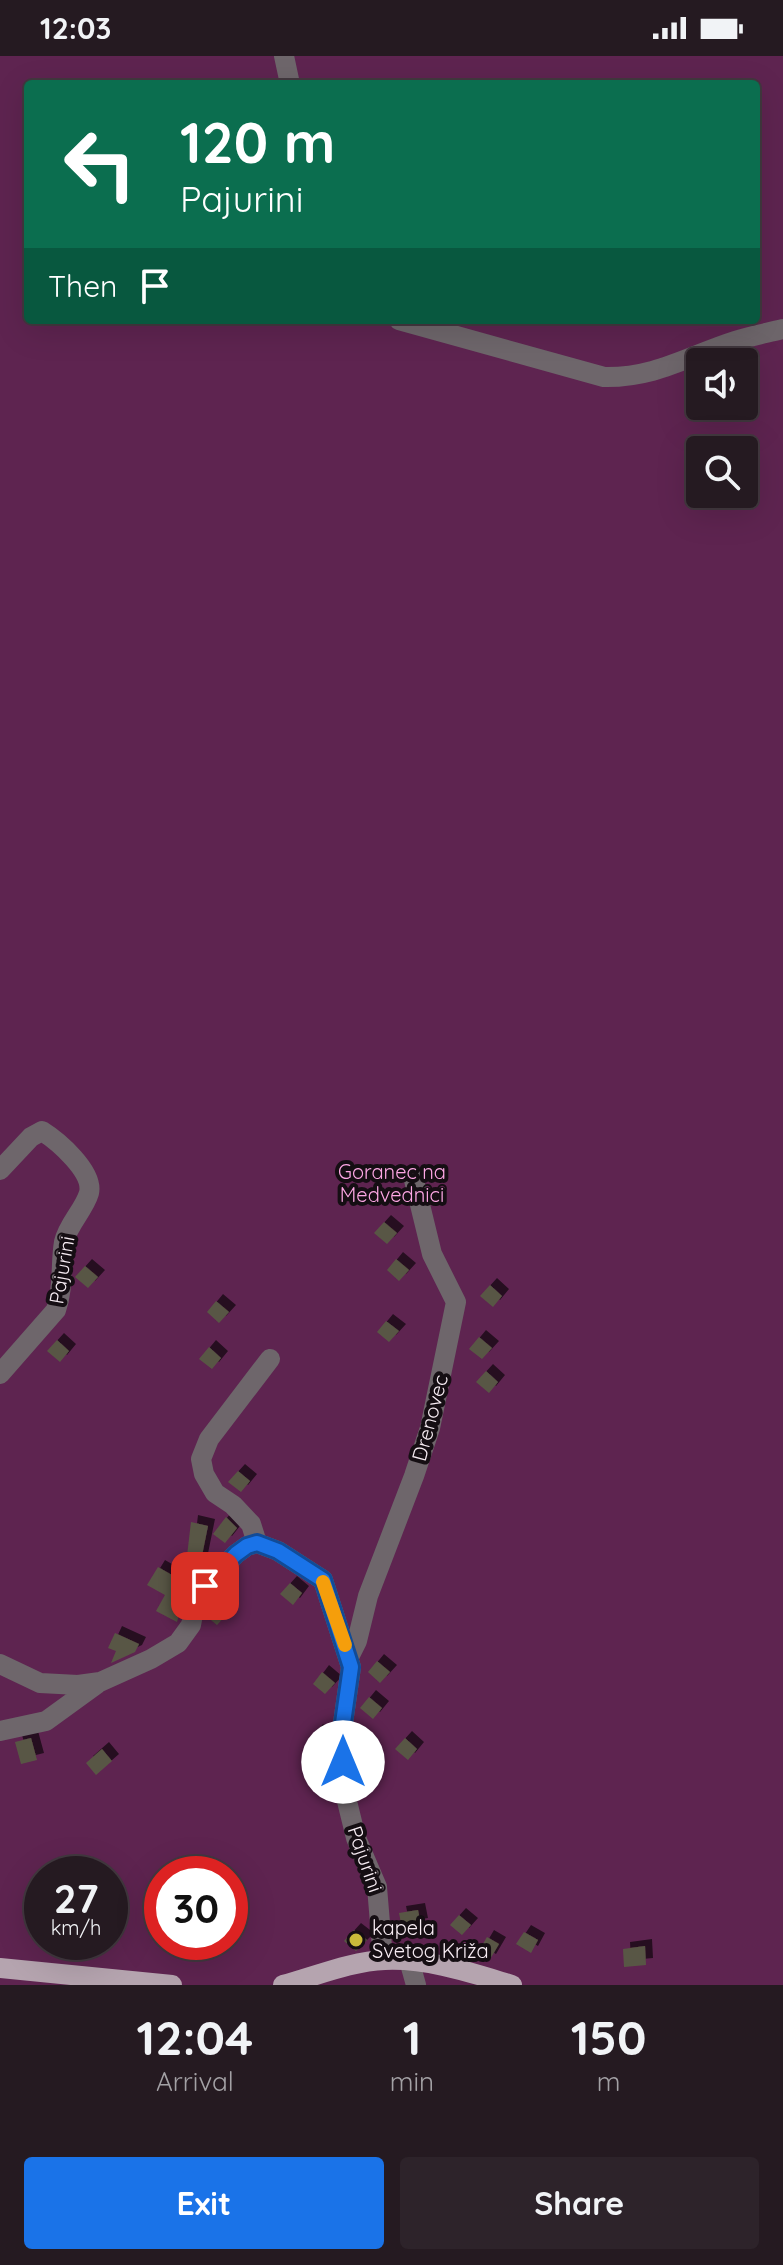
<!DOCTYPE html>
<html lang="en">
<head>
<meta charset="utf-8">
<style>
	body { margin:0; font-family:Quicksand,sans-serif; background:#2d232a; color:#f1f3f6; height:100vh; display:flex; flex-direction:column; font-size:30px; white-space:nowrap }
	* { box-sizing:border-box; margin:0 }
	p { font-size:26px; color:#a3a1a5 }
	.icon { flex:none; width:44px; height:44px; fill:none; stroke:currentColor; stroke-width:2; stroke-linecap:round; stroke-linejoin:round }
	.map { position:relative; height:1929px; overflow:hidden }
	.panel { display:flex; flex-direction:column; background:#251a21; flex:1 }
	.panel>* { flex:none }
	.hud { position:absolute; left:24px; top:24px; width:736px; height:244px; border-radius:8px; box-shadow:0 8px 32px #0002,0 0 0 2px #42383f; background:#0b6e4f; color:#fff; overflow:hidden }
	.buttons { position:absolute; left:686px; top:292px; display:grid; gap:16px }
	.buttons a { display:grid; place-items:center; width:72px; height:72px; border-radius:8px; background:#251a21; box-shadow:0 8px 32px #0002,0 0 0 2px #42383f; font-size:40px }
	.speed { position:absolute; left:24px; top:1800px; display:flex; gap:16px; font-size:40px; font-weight:700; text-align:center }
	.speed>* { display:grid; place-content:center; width:104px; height:104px; border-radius:50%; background:#251a21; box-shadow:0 8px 32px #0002,0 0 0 2px #42383f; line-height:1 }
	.speed small { font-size:20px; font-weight:400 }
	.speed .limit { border:12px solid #d22; background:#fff; color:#111 }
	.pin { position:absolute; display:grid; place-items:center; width:68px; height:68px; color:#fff; margin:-34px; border-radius:16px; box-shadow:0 4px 12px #0006 }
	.me { position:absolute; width:88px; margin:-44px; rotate:0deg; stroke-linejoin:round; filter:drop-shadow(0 0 6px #0008) }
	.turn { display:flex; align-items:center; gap:28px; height:168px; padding:0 24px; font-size:36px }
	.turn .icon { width:104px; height:104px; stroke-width:2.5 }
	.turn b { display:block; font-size:56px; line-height:68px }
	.then { display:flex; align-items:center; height:76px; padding:0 24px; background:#0003; gap:16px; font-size:30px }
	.eta { display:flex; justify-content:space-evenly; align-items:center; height:136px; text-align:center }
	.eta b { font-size:48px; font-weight:800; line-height:56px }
	.action { display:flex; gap:16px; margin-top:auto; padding:16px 24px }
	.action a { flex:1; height:92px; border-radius:8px; background:#1a73e8; color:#fff; font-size:32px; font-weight:800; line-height:92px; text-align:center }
	.action a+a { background:#2d232a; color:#f1f3f6 }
	.status { display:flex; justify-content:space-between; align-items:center; height:56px; padding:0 40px; background:#251a21; direction:ltr }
	.status svg { height:22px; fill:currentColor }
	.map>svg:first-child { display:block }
	.green { fill:#5e2450; fill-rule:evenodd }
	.building { fill:#595744; filter:url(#shadow) }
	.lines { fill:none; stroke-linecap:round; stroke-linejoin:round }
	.minor { stroke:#6e666b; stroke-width:20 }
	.major { stroke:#b5a4af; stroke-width:20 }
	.route-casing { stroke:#114b97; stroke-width:20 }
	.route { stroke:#1a73e8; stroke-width:14 }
	.slow { stroke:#f59e0b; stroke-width:14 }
	.poi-dot { fill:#c9ba3a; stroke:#150e13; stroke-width:3 }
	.labels { text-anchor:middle; stroke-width:8; stroke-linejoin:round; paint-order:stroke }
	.park-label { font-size:20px; fill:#fea7e5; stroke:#150e13 }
	.street-label { font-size:20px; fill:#f8edf4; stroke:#150e13 }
	.poi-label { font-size:20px; fill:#f8edf4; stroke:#150e13; text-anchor:start }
</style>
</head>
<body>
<div class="status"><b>12:03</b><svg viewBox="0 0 49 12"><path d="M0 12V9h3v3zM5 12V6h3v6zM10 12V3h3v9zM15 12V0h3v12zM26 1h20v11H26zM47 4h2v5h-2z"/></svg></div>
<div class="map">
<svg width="783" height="1929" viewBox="0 0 783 1929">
	<defs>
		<filter id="shadow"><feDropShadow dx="7" dy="-7" stdDeviation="0" flood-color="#0009"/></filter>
	</defs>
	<rect width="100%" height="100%" fill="#31222c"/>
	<path class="green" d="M 0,0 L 783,0 L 783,1929 L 0,1929 ZM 28,28 L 756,28 L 756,264 L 28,264 ZM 700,306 L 744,306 L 744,350 L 700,350 ZM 700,394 L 744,394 L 744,438 L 700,438 ZM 42,1818 L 110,1818 L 110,1886 L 42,1886 ZM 162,1818 L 230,1818 L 230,1886 L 162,1886 Z"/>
	<path class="building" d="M 384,1166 L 397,1177 L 387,1188 L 374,1177 Z
		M 396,1203 L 409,1214 L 399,1225 L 387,1214 Z
		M 85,1210 L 98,1221 L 88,1232 L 75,1221 Z
		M 490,1229 L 502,1240 L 493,1251 L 480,1240 Z
		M 216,1245 L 229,1256 L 219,1267 L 207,1256 Z
		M 386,1265 L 399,1275 L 389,1286 L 377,1276 Z
		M 479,1281 L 492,1292 L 482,1303 L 469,1293 Z
		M 57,1284 L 69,1295 L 60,1306 L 47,1295 Z
		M 209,1291 L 221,1302 L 212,1313 L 199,1303 Z
		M 486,1315 L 498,1326 L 489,1337 L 476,1326 Z
		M 238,1415 L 250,1425 L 241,1436 L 228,1426 Z
		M 226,1461 L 237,1472 L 225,1487 L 213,1478 Z
		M 191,1466 L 208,1470 L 198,1519 L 185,1517 Z
		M 158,1511 L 186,1527 L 180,1538 L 184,1541 L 177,1566 L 156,1555 L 165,1539 L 147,1529 Z
		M 290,1527 L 302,1537 L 293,1549 L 280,1538 Z
		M 214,1548 L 227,1558 L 217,1569 L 206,1560 Z
		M 115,1577 L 139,1588 L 135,1596 L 111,1607 L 116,1595 L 108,1592 Z
		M 377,1605 L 390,1616 L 380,1627 L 368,1616 Z
		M 322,1616 L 335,1627 L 325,1638 L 313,1628 Z
		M 369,1641 L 382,1652 L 373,1663 L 360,1652 Z
		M 316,1675 L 329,1686 L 320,1697 L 307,1686 Z
		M 31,1682 L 37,1704 L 21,1708 L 15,1686 Z
		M 405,1682 L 417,1693 L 408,1704 L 395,1693 Z
		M 102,1693 L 112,1705 L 96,1719 L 86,1707 Z
		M 361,1694 L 374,1705 L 364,1716 L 357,1710 L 357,1698 Z
		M 418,1854 L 421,1869 L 402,1872 L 399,1857 Z
		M 459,1859 L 471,1869 L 462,1879 L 450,1869 Z
		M 354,1874 L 367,1884 L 356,1895 L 344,1885 Z
		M 524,1876 L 538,1884 L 531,1897 L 516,1888 Z
		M 487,1881 L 499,1888 L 489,1905 L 477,1898 Z
		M 645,1890 L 646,1909 L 624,1911 L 623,1893 Z"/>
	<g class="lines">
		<path class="minor" d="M 284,0 L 290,28
			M 399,264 L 604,321 C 655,322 688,300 735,285 C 750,280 767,277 783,273
			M 0,1114 L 31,1081 L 42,1075 C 58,1085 94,1116 89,1137 C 84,1154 68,1168 64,1186 C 60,1209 64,1232 56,1254 L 0,1318
			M 257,1487 L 251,1468 L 233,1449 L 215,1437 L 204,1418 L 201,1403 L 209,1383 L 270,1303
			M 349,1601 L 357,1585 L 368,1540 L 414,1420 L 430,1372 L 456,1246 L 432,1198 L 413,1120
			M 0,1608 L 40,1627 L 78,1629 L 100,1626 L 151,1603 L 178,1587 L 191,1569 L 195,1548 L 205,1530 L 236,1498 L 247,1490 L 257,1487 L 278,1495 L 323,1524 L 351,1611 L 343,1667 L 345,1737 L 356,1782 L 377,1831 L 383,1903
			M 0,1675 L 46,1665 L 97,1628
			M 409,1904 L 416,1929"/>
		<path class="major" d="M 0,1912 L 172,1929
			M 283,1929 C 316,1920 352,1905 385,1904 C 428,1902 472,1917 512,1929"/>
	</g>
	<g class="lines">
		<g class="route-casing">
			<path id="route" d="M 205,1530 L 236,1498 L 247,1490 L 257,1487 L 278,1495 L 323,1524 L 351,1611 L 343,1667 L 343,1706"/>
		</g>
		<use href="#route" class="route"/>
		<path class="slow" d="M 323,1526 L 345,1589"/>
	</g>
	<circle class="poi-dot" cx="356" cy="1884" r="8"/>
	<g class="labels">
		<g class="park-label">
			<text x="392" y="1123">Goranec na<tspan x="392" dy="23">Medvednici</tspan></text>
		</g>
		<g class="street-label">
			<text transform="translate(62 1214) rotate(-80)" y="7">Pajurini</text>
			<text transform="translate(430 1362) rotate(-75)" y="7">Drenovec</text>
			<text transform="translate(365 1803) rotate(71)" y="7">Pajurini</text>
		</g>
		<g class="poi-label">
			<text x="372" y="1879">kapela<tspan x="372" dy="23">Svetog Križa</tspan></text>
		</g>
	</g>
</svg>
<div class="buttons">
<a><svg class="icon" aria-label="sound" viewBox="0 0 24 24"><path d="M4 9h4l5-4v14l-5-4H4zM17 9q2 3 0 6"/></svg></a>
<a><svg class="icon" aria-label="search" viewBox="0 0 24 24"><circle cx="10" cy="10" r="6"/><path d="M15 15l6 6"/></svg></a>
</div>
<div class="speed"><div>27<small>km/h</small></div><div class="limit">30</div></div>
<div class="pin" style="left:205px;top:1530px;background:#d93025"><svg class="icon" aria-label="arrive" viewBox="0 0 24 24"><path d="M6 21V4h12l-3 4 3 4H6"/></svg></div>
<svg class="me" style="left:343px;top:1706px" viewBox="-20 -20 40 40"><circle r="19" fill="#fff"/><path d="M0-13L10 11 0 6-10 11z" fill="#1a73e8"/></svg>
<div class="hud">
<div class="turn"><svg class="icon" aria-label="left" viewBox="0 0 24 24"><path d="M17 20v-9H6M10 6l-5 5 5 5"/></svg><div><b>120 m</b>Pajurini</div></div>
<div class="then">Then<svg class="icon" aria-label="arrive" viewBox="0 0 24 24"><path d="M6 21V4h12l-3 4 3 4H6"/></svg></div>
</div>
</div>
<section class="panel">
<div class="eta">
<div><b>12:04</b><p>Arrival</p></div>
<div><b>1</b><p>min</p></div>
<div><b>150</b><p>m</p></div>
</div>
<div class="action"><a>Exit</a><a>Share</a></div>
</section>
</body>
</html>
